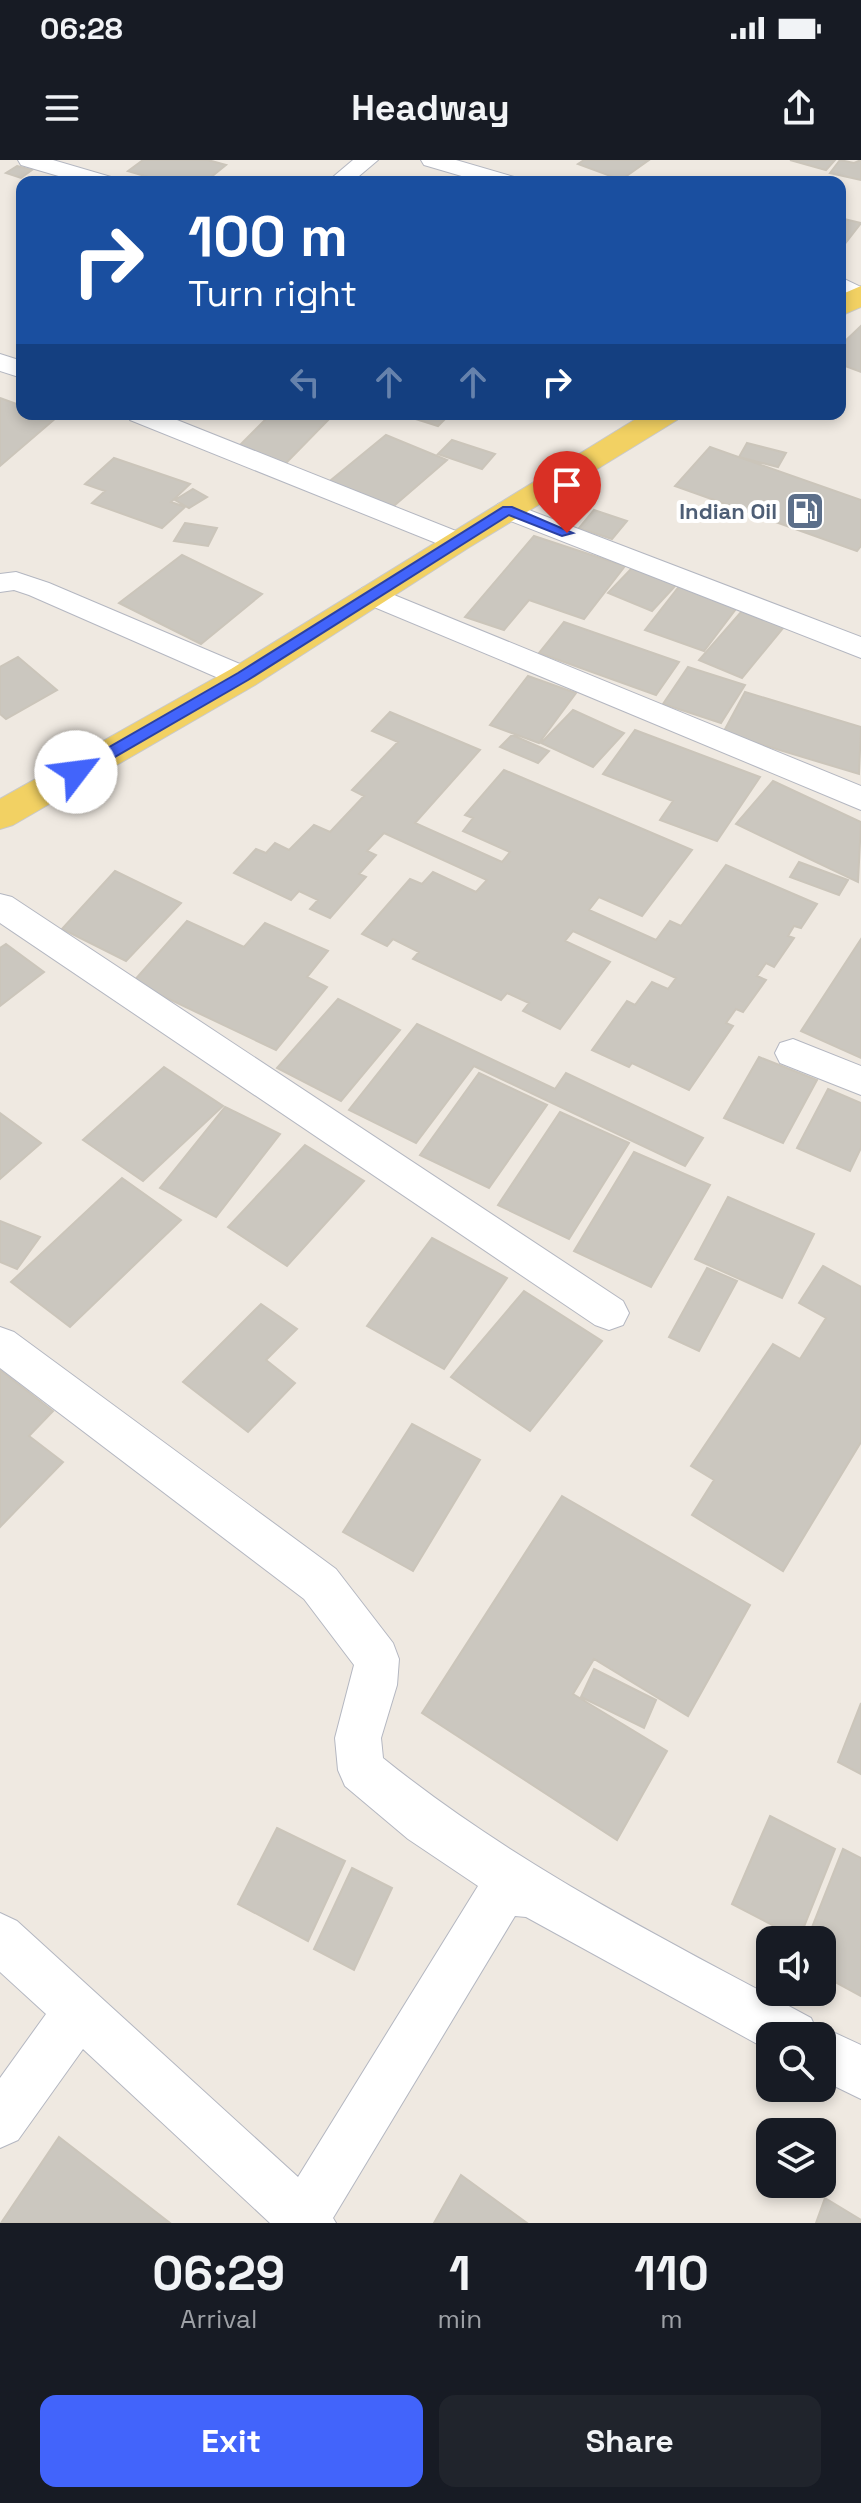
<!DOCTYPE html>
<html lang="en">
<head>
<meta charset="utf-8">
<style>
	body { margin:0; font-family:"Space Grotesk",sans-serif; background:#20242c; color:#f1f3f6; height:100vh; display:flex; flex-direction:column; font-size:30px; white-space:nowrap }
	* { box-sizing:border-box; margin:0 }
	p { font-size:26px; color:#9ea1a6 }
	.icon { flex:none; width:44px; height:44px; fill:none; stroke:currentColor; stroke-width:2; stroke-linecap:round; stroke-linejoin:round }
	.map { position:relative; height:2063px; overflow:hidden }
	.panel { display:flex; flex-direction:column; background:#171b24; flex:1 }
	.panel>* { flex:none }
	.guide { position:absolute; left:16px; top:16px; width:830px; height:244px; border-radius:16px; box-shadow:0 4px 12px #0003; background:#1a4fa0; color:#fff; overflow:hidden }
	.controls { position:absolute; left:756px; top:1766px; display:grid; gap:16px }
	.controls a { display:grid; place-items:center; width:80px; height:80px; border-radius:16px; background:#171b24; box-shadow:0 4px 12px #0003; font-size:40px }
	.pin { position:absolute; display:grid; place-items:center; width:68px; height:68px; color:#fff; margin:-82px -34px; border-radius:50% 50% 50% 0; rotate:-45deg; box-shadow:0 0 8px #0007 }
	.pin .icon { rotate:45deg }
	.me { position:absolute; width:88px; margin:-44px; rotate:60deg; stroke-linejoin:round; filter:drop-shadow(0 0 6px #0008) }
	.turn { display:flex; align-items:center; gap:28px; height:168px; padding:0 40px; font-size:36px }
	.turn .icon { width:104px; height:104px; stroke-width:2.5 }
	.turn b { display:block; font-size:56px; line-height:68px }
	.lanes { display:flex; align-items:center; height:76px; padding:0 40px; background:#0003; justify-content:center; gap:40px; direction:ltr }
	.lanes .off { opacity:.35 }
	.eta { display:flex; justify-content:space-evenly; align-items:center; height:136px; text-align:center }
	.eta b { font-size:48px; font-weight:700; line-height:56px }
	.cta { display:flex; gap:16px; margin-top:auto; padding:16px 40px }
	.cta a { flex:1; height:92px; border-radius:16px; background:#4264fb; color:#fff; font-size:32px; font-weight:700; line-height:92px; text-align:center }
	.cta a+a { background:#20242c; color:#f1f3f6 }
	.status { display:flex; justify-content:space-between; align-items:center; height:56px; padding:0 40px; background:#171b24; direction:ltr }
	.status svg { height:22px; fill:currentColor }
	header { display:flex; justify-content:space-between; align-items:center; height:104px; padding:0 40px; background:#171b24; font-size:36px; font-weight:700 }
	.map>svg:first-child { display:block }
	.building { fill:#cbc7bf; stroke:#cbc5ba; stroke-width:2 }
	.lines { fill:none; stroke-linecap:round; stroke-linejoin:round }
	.minor-casing { stroke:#b4b7c1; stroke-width:2 }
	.primary-casing { stroke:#c9c9c9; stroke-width:2 }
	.minor { fill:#fff; fill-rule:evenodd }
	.primary { fill:#f2d163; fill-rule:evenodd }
	.route { fill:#4264fb; stroke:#2b41a3; stroke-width:2 }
	.labels { text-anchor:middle; stroke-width:8; stroke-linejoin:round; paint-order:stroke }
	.far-service-label { font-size:22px; font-weight:bold; fill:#4e5e75; stroke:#fff; text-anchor:end }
</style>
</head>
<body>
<div class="status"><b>06:28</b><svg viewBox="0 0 49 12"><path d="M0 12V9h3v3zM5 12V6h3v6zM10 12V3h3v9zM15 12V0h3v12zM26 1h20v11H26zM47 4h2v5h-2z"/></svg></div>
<header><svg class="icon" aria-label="menu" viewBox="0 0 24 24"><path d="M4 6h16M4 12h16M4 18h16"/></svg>Headway<svg class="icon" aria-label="share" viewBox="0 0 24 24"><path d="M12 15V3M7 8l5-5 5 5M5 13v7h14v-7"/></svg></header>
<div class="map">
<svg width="861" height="2063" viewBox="0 0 861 2063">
	<rect width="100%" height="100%" fill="#efe9e1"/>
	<path class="building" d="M 143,0 L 208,0 L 226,5 L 205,22 L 165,22 L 128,11 Z
		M 584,0 L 649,0 L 621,20 L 578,4 Z
		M 790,0 L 835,0 L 826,10 Z
		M 840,0 L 854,3 L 861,0 L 861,20 L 830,13 Z
		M 17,6 L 32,10 L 21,18 L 6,13 Z
		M 840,58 L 861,63 L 840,90 Z
		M 861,166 L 861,212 L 840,204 L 840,186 Z
		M 0,238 L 22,246 L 22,254 L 57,257 L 0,306 Z
		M 271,254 L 334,254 L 285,304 L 237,288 Z
		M 400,254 L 450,254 L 438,266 Z
		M 386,275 L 447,300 L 388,351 L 325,325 Z
		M 452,280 L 495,294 L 482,309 L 438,294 Z
		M 747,283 L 786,293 L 778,307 L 739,297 Z
		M 710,287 L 861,340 L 861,386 L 857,391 L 675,326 Z
		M 114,298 L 190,324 L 171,342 L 185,347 L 162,368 L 92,343 L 105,331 L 85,324 Z
		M 193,329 L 207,337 L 189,348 L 175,340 Z
		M 594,350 L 627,361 L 612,379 L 579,368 Z
		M 185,363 L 217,368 L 208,386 L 174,381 Z
		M 534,376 L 625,406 L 584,459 L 529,440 L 504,470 L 465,457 Z
		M 182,395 L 262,434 L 201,484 L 119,443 Z
		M 633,407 L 676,425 L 652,451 L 608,433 Z
		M 681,424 L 739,445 L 704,491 L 645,470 Z
		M 742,451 L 784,467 L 742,518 L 699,500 Z
		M 564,462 L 679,502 L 656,535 L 539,493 Z
		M 18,497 L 57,530 L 6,559 L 0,554 L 0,507 Z
		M 688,507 L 745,525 L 721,563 L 663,544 Z
		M 528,516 L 576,533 L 539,583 L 490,565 Z
		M 745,532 L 861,567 L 859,614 L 723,573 Z
		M 573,550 L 624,573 L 593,607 L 541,583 Z
		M 390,552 L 480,590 L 415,663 L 502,702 L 510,692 L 463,671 L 473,658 L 465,655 L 504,610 L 692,690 L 642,756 L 599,737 L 589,750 L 656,780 L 670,761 L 681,766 L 726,705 L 817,744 L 801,768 L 794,766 L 788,776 L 794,778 L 774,807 L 766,803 L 757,816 L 766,820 L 743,852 L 736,849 L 726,863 L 733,866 L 689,930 L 632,903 L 629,907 L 592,890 L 627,841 L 635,845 L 652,822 L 668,829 L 676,818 L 573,771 L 565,781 L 610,802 L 560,869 L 523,851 L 529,843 L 507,833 L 501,840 L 413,799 L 419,792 L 393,779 L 387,786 L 362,774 L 410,719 L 422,724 L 433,712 L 476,732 L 487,720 L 384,673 L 367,691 L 376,695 L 359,714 L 366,717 L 330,758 L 310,749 L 318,740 L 299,731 L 291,740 L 234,713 L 256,689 L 266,693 L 275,683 L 289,690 L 314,665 L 330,672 L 364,636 L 352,630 L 398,582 L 372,571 Z
		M 635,570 L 760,617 L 717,681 L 660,660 L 673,641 L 603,614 Z
		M 512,575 L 549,591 L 538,603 L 500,587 Z
		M 773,621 L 861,662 L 858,722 L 736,664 Z
		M 799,702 L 848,720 L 839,735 L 790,717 Z
		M 115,711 L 181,743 L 126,801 L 62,769 Z
		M 187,761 L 244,787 L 265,763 L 328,791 L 307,817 L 327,827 L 276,890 L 133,822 Z
		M 861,779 L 861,898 L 801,871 Z
		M 6,784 L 44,812 L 0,846 L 0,788 Z
		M 338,839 L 400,870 L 341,941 L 277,908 Z
		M 417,864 L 555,929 L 566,913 L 703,978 L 685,1006 L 474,906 L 416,983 L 349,950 Z
		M 759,897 L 817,920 L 783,983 L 724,958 Z
		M 164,907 L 223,946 L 143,1021 L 83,980 Z
		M 479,913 L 547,945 L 489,1028 L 420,995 Z
		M 828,929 L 861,943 L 861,988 L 850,1011 L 797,988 Z
		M 225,947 L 280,974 L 216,1057 L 160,1028 Z
		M 560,952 L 629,983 L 569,1079 L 498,1045 Z
		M 0,953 L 41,983 L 0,1019 Z
		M 305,985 L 364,1021 L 287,1106 L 228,1067 Z
		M 634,992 L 710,1025 L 651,1127 L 574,1091 Z
		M 122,1018 L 181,1060 L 70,1167 L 11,1122 Z
		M 728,1037 L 814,1074 L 782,1138 L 695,1099 Z
		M 0,1061 L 40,1077 L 17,1109 L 0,1102 Z
		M 432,1078 L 507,1118 L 444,1209 L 367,1166 Z
		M 823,1106 L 861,1127 L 861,1282 L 783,1411 L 692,1355 L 714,1320 L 691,1306 L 773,1184 L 800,1199 L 826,1158 L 799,1143 Z
		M 707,1108 L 737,1121 L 699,1191 L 669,1177 Z
		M 524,1131 L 602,1181 L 530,1271 L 451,1217 Z
		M 261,1144 L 297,1169 L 266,1200 L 295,1223 L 248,1272 L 183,1222 Z
		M 0,1210 L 53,1251 L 29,1276 L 63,1302 L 0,1367 Z
		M 412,1264 L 480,1300 L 413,1411 L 343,1372 Z
		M 562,1336 L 750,1445 L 688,1556 L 594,1499 L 573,1534 L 667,1591 L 617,1680 L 422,1553 Z
		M 594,1509 L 656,1540 L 644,1568 L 581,1537 Z
		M 861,1543 L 861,1614 L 838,1602 Z
		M 770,1656 L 835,1689 L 799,1779 L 732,1744 Z
		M 277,1668 L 345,1701 L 308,1781 L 238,1744 Z
		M 843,1689 L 861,1698 L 861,1836 L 822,1815 L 822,1780 L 807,1780 Z
		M 352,1708 L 392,1728 L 354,1810 L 314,1789 Z
		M 59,1977 L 170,2063 L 1,2063 Z
		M 461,2015 L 527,2063 L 434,2063 Z
		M 825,2038 L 861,2060 L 861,2063 L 816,2063 Z"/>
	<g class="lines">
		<g class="minor-casing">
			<path id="minor" d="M 18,0 L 53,0 L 111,17 L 114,22 L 79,22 L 21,5 Z
				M 353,0 L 378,0 L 352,22 L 327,22 Z
				M 421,0 L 456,0 L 514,17 L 517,22 L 482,22 L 424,5 Z
				M 840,117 L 861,127 L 861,143 L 840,135 Z
				M 0,194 L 22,201 L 22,218 L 0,211 Z
				M 126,254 L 162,254 L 466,375 L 470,381 L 466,387 L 446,387 L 130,260 Z
				M 508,342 L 861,477 L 861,498 L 498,356 L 494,350 L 498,344 Z
				M 16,412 L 49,423 L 254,510 L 258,517 L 254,524 L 243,527 L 232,524 L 29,435 L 14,430 L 0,432 L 0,414 Z
				M 372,426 L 861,626 L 861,650 L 362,442 L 357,435 L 362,428 Z
				M 0,734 L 12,737 L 623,1141 L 629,1153 L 623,1165 L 609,1170 L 595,1165 L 0,763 Z
				M 793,879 L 861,906 L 861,935 L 780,903 L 775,893 L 780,883 Z
				M 0,1167 L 14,1172 L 336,1409 L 393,1483 L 399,1499 L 397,1525 L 381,1578 L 383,1598 C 517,1706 661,1777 811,1858 L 816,1869 L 822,1867 L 861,1885 L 861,1939 L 822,1920 L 822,1876 L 770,1876 L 770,1891 L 526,1757 L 515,1756 L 333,2058 L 336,2063 L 270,2063 L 83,1889 L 18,1980 L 0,1988 L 0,1918 L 46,1854 L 0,1812 L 0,1753 L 17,1761 L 298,2017 L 478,1726 L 408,1679 L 345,1626 L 338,1610 L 335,1578 L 354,1505 L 304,1439 L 0,1208 Z"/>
		</g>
		<g class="primary-casing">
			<path id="primary" d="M 861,126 L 861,147 L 840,156 L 840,135 Z
				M 644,254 L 681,254 L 677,260 L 468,388 L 255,525 L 13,665 L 0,669 L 0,639 L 231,509 Z"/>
		</g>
		<use href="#minor" class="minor"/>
		<use href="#primary" class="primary"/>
	</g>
	<path class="route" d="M 503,347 L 512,347 L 573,373 L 562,376 L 509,355 L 248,520 L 82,616 L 71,616 L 71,609 L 238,513 Z"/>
	<defs>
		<g id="fuel-square" transform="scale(2)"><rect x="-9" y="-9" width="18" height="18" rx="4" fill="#5c6f8a" stroke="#fff"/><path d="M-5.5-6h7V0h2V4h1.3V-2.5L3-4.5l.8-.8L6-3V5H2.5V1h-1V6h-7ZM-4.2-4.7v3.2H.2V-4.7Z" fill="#fff"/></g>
	</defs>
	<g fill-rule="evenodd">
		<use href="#fuel-square" x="805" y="351"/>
	</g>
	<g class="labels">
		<g class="far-service-label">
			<text x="777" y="359">Indian Oil</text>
		</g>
	</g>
</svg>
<div class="controls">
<a><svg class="icon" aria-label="sound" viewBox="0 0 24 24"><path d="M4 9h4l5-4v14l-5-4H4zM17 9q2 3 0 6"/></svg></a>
<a><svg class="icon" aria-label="search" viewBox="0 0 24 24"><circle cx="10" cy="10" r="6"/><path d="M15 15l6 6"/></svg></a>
<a><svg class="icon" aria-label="layers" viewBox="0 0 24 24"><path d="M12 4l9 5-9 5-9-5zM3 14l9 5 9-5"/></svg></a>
</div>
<div class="pin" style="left:567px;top:373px;background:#d93025"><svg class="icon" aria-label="arrive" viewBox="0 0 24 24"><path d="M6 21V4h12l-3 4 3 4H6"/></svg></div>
<svg class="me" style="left:76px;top:612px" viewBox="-20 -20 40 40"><circle r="19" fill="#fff"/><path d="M0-13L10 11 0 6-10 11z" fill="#4264fb"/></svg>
<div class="guide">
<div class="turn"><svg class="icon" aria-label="right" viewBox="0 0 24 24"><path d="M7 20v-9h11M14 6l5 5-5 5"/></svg><div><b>100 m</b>Turn right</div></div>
<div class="lanes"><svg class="icon off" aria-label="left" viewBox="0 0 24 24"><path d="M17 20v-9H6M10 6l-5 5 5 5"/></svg><svg class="icon off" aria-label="ahead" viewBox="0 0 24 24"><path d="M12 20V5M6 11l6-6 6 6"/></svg><svg class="icon off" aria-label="ahead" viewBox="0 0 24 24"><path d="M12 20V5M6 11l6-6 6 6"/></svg><svg class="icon" aria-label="right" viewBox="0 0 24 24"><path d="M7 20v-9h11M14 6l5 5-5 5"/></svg></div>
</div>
</div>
<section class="panel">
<div class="eta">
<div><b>06:29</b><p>Arrival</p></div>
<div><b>1</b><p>min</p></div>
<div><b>110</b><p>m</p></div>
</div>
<div class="cta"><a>Exit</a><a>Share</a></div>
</section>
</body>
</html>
